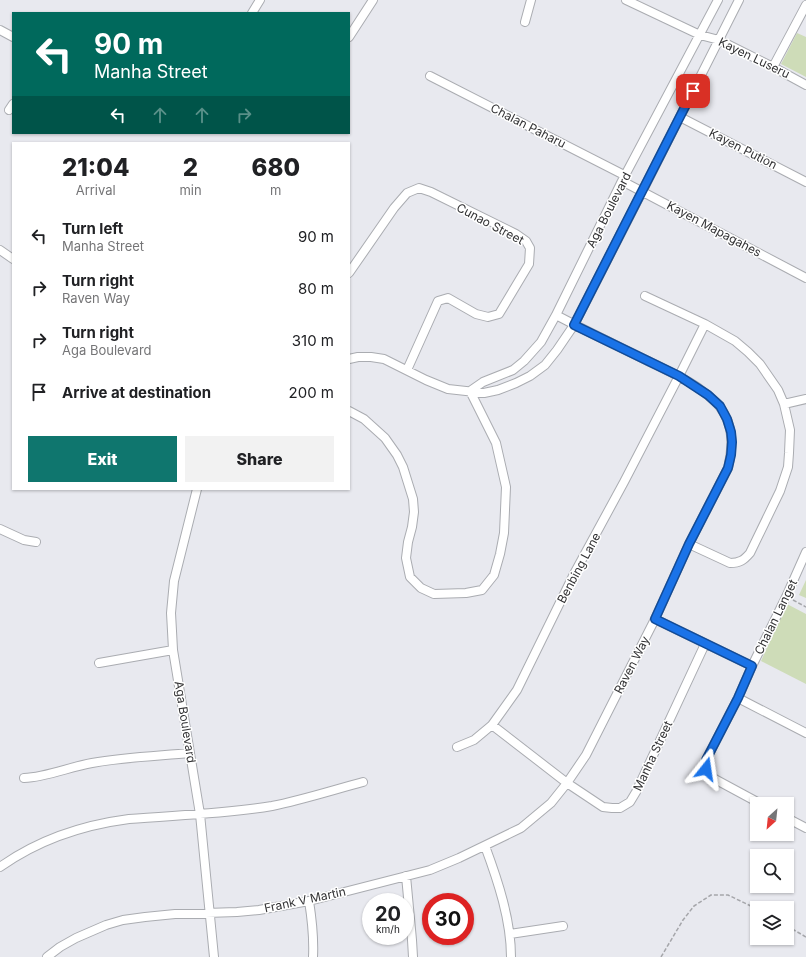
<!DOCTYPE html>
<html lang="en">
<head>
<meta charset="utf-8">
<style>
	body { margin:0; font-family:Inter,sans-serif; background:#f2f2f2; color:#202124; height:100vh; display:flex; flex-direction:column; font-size:15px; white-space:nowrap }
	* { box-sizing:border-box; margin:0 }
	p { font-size:13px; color:#757577 }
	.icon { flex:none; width:22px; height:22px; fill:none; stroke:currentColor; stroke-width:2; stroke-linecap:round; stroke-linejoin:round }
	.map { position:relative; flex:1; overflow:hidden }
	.details { position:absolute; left:12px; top:142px; width:338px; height:348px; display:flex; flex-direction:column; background:#fff; border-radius:0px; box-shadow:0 1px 3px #0004 }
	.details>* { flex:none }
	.banner { position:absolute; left:12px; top:12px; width:338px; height:122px; border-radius:0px; box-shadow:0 1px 3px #0004; background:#00695c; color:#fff; overflow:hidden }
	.needle { width:26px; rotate:207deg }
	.controls { position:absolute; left:750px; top:797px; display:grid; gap:8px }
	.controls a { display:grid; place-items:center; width:44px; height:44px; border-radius:0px; background:#fff; box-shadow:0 1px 3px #0004; font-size:20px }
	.speed { position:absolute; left:362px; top:893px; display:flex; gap:8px; font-size:20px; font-weight:700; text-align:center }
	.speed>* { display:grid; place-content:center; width:52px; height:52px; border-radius:50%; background:#fff; box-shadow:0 1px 3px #0004; line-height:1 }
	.speed small { font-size:10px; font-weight:400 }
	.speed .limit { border:6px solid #d22; background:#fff; color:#111 }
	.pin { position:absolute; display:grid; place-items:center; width:34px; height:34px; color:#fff; margin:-17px; border-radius:8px; box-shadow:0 2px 6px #0006 }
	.me { position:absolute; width:44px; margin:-22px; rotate:15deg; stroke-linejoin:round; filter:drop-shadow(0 0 3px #0008) }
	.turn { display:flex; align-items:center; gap:14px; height:84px; padding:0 16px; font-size:18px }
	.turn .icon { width:52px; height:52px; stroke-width:2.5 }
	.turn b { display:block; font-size:28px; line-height:34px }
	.lanes { display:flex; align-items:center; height:38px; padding:0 16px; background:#0003; justify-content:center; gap:20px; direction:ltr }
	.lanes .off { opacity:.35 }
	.eta { display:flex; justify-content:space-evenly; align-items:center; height:68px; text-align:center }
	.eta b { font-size:24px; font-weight:800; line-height:28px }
	.primary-button { display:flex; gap:8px; margin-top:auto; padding:8px 16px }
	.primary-button a { flex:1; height:46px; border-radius:0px; background:#0f766e; color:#fff; font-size:16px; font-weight:800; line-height:46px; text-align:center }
	.primary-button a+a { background:#f2f2f2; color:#202124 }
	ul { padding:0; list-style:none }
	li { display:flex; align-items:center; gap:12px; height:52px; padding:0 16px }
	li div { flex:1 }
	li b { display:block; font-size:15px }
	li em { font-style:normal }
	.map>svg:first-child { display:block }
	.green { fill:#cedcb8 }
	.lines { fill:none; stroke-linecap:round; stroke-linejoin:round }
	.street-casing { stroke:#aaacb1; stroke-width:10 }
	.path { stroke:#a5a6aa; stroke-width:1.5; stroke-dasharray:4 2; stroke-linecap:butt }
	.street { stroke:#fff; stroke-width:8 }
	.route-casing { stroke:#114b97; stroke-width:10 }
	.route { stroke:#1a73e8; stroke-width:7 }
	.labels { text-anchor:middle; stroke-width:3; stroke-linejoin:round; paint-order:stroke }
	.street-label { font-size:12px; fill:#323234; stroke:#fff }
</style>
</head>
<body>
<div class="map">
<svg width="806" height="957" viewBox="0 0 806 957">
	<rect width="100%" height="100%" fill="#e8e9ef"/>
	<path class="green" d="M 797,33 L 806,37 L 806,77 L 781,64 Z
		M 806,580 L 806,598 L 799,595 Z
		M 787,604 L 806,614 L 806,684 L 761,661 Z"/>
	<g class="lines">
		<g class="street-casing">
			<path id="street" d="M 626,0 L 700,35 L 719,40 L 773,67 L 806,85
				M 252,13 L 260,0
				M 525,22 L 531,0
				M 0,30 L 13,37
				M 349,37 L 373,0
				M 773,67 L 806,5
				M 430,76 L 626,176
				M 9,110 L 13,104
				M 680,117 L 806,182
				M 622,181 L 806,278
				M 0,250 L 13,259
				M 349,273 L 394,208 L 407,193 L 419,188 L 431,192 L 516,234 L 526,241 L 530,248 L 529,264 L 499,314 L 488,317 L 476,314 L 448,298 L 438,301 L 407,370
				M 645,296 L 705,324 L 735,341 L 748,352 L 760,364 L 778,390 L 784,404 L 790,430 L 789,453 L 788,467 L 780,491 L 750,553 C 744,560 740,563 730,563 L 689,544
				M 705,324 L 679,376 L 624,482 L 574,574 L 517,690 L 492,725 L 567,783 L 603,807 L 612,808 L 620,808 L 630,802 L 636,792 L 705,644
				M 349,359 L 358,357 L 371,357 L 384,359 L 426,380 L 448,389 L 484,393 L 498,390 L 516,383 L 530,376 L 545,365 L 557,350 L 574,325 L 642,192 L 739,0
				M 470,391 L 483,382 L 513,370 L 524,361 L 541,342 L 556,315 L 622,181 L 718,0
				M 784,404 L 806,399
				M 349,411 L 364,419 L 385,438 L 397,455 L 403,467 L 413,499 L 414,512 L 412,527 L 408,542 L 406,558 L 410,577 L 421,588 L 434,594 L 466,593 L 482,590 L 494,575 L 500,554 L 504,533 L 506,487 L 496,443 L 470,391
				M 197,489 L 174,581 L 171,613 L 172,631 L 173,650 L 200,814 L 214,957
				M 0,529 L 24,540 L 36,542
				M 655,619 L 752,666
				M 99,663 L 173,650
				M 738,698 L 806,733
				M 457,747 L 474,740 L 492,725
				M 24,778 C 47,777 69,767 92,763 C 125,757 157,756 190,753
				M 761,804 L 711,777 L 706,769 L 706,760 L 738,698 L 752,666 L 786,597 L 806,552
				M 787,818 L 806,828
				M 485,846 C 498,881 511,920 511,957
				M 0,867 C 38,840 83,825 129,819 C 176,815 225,814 272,806 C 302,800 333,790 363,782
				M 406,876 L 412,940 L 413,957
				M 309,901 C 312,920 314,938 313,957
				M 510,934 L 563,926
				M 47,957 L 60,947 L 76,938 L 106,925 L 123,920 L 145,917 L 175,914 L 237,912 L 259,910 L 309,901 L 430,870 L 459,858 L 521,828 L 551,803 L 567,783 L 586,755 L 655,619 L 689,544 L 728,468 C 733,446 734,426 720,407 C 714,399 705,393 697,387 C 680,376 664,369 646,360 C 616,345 586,331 556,315"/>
		</g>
		<path class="path" d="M 793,600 L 806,607
			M 787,926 L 806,937
			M 661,957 L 683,920 L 694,906 L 711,895 L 728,895 L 757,909"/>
		<use href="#street" class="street"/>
	</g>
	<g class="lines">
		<g class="route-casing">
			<path id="route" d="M 693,91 L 574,325 L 679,376 L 708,395 L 720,406 L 727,419 L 731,432 L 732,442 L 731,455 L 728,468 L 689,544 L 655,619 L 752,666 L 738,698 L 706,760 L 706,769"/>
		</g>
		<use href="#route" class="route"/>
	</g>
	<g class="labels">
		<g class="street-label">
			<text transform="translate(754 58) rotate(26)" y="4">Kayen Luseru</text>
			<text transform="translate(528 126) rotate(27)" y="4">Chalan Paharu</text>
			<text transform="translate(743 149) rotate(27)" y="4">Kayen Pution</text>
			<text transform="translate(609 210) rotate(-63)" y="4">Aga Boulevard</text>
			<text transform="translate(490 224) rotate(28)" y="4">Cunao Street</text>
			<text transform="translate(714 229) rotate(28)" y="4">Kayen Mapagahes</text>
			<text transform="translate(579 568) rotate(-62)" y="4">Benbing Lane</text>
			<text transform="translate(776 617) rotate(-64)" y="4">Chalan Langet</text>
			<text transform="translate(632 665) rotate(-63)" y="4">Raven Way</text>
			<text transform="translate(185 722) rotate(81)" y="4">Aga Boulevard</text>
			<text transform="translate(653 756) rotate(-65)" y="4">Manha Street</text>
			<text transform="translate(305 900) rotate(-12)" y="4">Frank V Martin</text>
		</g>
	</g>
</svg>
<div class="controls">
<a><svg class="needle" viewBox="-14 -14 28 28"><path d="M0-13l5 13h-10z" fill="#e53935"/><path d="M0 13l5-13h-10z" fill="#757577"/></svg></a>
<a><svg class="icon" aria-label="search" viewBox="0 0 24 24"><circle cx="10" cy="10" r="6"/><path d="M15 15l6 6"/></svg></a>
<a><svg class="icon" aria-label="layers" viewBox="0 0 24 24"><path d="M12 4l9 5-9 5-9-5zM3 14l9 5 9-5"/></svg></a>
</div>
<div class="speed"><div>20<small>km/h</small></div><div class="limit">30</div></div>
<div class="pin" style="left:693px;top:91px;background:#d93025"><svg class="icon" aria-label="arrive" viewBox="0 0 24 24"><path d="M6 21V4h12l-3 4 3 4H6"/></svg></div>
<svg class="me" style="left:706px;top:769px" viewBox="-20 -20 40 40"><path d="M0-17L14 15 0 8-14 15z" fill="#1a73e8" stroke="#fff" stroke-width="4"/></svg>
<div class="banner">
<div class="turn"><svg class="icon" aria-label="left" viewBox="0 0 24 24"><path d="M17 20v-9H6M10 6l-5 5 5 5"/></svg><div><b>90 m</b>Manha Street</div></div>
<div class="lanes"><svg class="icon" aria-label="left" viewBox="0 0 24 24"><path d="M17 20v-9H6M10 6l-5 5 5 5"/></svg><svg class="icon off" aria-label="ahead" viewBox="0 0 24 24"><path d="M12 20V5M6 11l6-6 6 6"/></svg><svg class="icon off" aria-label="ahead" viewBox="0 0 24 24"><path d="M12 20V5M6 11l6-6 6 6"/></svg><svg class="icon off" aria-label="right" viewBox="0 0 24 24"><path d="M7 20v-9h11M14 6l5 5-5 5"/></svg></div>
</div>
<section class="details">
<div class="eta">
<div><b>21:04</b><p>Arrival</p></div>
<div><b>2</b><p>min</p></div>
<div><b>680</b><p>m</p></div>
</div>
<ul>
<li><svg class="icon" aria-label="left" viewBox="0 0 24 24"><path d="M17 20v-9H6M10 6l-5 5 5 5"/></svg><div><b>Turn left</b><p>Manha Street</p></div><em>90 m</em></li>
<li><svg class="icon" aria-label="right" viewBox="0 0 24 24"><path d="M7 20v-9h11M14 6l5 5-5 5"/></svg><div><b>Turn right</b><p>Raven Way</p></div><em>80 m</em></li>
<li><svg class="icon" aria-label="right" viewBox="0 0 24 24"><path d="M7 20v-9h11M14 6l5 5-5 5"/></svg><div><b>Turn right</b><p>Aga Boulevard</p></div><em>310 m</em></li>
<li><svg class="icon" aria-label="arrive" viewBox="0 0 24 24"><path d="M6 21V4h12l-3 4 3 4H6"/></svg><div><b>Arrive at destination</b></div><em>200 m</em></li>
</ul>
<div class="primary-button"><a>Exit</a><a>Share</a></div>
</section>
</div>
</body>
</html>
